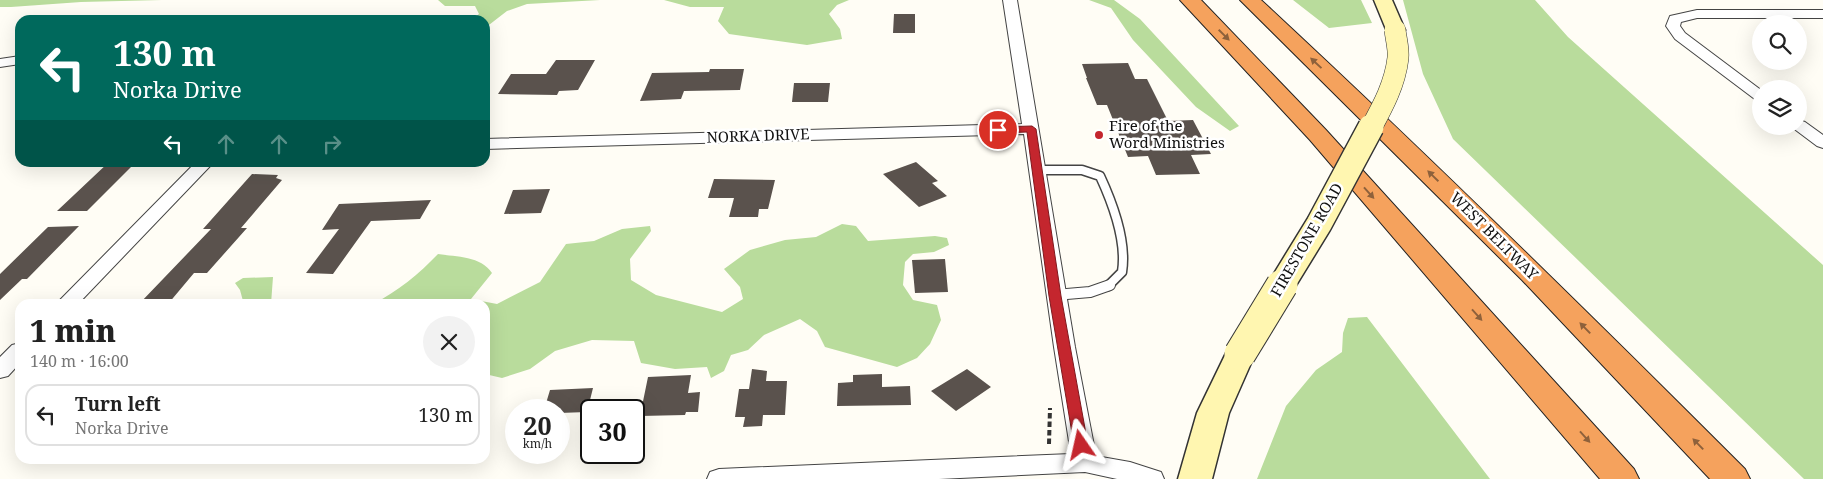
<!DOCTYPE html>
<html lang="en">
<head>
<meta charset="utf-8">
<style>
	body { margin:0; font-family:"Noto Serif",serif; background:#f2f2f2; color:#222; height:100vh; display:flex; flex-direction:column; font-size:19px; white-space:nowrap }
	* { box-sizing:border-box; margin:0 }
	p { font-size:16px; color:#767676 }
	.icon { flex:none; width:28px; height:28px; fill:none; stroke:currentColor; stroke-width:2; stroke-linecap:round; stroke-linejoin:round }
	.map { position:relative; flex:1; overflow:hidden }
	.details { position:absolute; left:15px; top:299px; width:475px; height:165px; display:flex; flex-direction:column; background:#fff; border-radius:15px; box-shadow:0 5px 20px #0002 }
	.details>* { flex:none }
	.banner { position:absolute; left:15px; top:15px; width:475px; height:152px; border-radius:15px; box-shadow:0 5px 20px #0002; background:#00695c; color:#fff; overflow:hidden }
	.fabs { position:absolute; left:1752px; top:15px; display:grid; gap:10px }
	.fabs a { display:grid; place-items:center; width:55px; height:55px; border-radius:50%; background:#fff; box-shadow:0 5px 20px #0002; font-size:25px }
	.speed { position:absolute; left:505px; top:399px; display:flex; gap:10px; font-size:25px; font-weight:700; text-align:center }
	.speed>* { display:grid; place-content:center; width:65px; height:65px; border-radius:50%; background:#fff; box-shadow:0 5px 20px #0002; line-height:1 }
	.speed small { font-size:12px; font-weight:400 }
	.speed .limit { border:2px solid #111; border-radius:8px; background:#fff; color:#111 }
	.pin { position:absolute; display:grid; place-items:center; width:42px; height:42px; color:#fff; margin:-21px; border:2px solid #fff; border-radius:50%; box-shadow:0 1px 5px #0007 }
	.me { position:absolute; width:55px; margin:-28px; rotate:349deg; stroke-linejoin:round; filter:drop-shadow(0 0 4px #0008) }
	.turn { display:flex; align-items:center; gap:18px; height:105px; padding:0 15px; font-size:22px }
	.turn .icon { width:65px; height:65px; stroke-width:2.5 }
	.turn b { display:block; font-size:35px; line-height:42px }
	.lanes { display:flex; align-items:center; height:48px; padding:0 15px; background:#0003; justify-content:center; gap:25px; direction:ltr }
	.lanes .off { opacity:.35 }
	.round { display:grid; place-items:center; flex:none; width:52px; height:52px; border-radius:26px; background:#f2f2f2 }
	.head { display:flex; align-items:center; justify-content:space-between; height:85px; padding:0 15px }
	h1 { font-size:30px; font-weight:800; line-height:38px }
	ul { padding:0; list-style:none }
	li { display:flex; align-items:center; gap:15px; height:62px; margin:0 10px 8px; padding:0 5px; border:2px solid #e0e0e0; border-radius:15px }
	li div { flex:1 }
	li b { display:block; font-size:19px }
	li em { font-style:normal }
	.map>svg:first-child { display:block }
	.forest { fill:#b9dc9c }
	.building { fill:#5a524d }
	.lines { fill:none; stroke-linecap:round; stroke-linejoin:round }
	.lane-far1-casing { stroke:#444; stroke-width:11 }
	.lane-casing { stroke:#444; stroke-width:12 }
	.street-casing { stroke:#444; stroke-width:2 }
	.secondary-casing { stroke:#333; stroke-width:3 }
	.highway-casing { stroke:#222; stroke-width:2 }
	.path { stroke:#333; stroke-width:4; stroke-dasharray:5.5 3; stroke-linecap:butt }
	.lane-far1 { stroke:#fff; stroke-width:8 }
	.lane { stroke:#fff; stroke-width:10 }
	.street { fill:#fff; fill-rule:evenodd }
	.secondary { fill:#fff6b0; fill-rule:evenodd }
	.highway { fill:#f5a25d; fill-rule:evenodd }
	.secondary-bridge-far2-casing { stroke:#333; stroke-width:22; stroke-linecap:butt }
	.secondary-bridge-far1-casing { stroke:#333; stroke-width:28; stroke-linecap:butt }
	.secondary-bridge-casing { stroke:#333; stroke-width:33; stroke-linecap:butt }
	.secondary-bridge-far2 { stroke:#fff6b0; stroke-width:21 }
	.secondary-bridge-far1 { stroke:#fff6b0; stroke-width:25 }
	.secondary-bridge { stroke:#fff6b0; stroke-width:31 }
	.oneway { fill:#8e613b }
	.route { fill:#c4262e; stroke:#7f191e }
	.poi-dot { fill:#c4262e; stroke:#fff; stroke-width:2 }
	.labels { text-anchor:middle; stroke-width:5; stroke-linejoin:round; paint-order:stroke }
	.poi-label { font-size:15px; fill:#111; stroke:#fff; text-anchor:start }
	.street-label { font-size:15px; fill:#111; stroke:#fff }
</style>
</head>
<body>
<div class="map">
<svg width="1823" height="479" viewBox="0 0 1823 479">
	<rect width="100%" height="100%" fill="#fffdf5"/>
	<path class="forest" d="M 0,0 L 162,0 L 81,2 L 11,7 L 0,7 Z
		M 438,0 L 600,0 L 527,4 L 507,11 L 485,28 L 485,20 L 471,20 L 479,14 L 475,6 L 445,6 Z
		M 664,0 L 849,0 L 837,5 L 829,14 L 840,29 L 842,39 L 807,45 L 729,34 L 718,21 L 724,7 L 690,7 Z
		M 1089,0 L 1114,0 L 1140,19 L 1239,126 L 1230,131 L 1196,107 L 1133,40 L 1111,8 Z
		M 1293,0 L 1361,0 L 1372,23 L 1329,28 Z
		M 1403,0 L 1535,0 L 1568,37 L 1823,265 L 1823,479 L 1804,479 L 1453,139 L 1423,74 Z
		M 842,224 L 856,226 L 868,241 L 935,236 L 947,238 L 949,245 L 934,252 L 913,254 L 905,262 L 903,285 L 913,300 L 937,305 L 941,320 L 930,344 L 917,358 L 897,367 L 825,347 L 817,331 L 800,319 L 764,335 L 748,350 L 731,355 L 724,371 L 711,378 L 707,367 L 675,369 L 641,363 L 634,341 L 592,340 L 555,351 L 530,369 L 502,378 L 485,374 L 485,304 L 373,304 C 398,291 419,274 438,254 C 457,257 481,256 492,273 L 471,299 L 497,304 L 540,282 L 566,244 L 594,241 L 622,229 L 650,226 L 651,231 L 630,259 L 631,280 L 656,295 L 722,312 L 743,299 L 740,287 L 724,269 L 750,250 L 785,240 L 816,237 Z
		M 273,277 L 271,304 L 242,304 L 243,301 L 240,290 L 235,283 L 243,278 Z
		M 1367,317 L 1490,479 L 1257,479 L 1286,406 L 1316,370 L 1342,352 L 1343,333 L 1348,318 Z"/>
	<path class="building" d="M 894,14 L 915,14 L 915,33 L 893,33 Z
		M 556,60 L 595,60 L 578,90 L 559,91 L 557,95 L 498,94 L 511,74 L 546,74 Z
		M 1128,63 L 1135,79 L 1147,79 L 1168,121 L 1193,120 L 1211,154 L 1191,155 L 1200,174 L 1156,175 L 1148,156 L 1128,157 L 1107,105 L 1097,105 L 1086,78 L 1087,78 L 1082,64 Z
		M 710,69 L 744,69 L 740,90 L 684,91 L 681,99 L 640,101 L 652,73 L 709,72 Z
		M 794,83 L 830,83 L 828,102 L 792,102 Z
		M 109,162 L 136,162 L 87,211 L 57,211 Z
		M 916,162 L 938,181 L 932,183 L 947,196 L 919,207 L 883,174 Z
		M 252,174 L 278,175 L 276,178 L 282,180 L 241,228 L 247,228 L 207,273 L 194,273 L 168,304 L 139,304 L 211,229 L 203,229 Z
		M 714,179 L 775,180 L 768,209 L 759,209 L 758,217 L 729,217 L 734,198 L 708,198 Z
		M 550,189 L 541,213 L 504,214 L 513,190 Z
		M 431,200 L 420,219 L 371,221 L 333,274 L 306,273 L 339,229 L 322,230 L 339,204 Z
		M 79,226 L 27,279 L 22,279 L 0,300 L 0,274 L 48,227 Z
		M 945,259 L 948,292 L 915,293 L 912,260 Z
		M 752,369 L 767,371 L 766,381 L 787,381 L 785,415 L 763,415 L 762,426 L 743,427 L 745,417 L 735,417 L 739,389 L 749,389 Z
		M 967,369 L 991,387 L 956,411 L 931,391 Z
		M 882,374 L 882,387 L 910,386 L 911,405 L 837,406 L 838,383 L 853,382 L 853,375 Z
		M 691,375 L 688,393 L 700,392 L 698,412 L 686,412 L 685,415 L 640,416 L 648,377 Z
		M 593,388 L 587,412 L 559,413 L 559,410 L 544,410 L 550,390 Z"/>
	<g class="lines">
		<g class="lane-far1-casing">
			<path id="lane-far1" d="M 1037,170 L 1082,170 L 1100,176 C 1113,204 1127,241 1122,272 L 1108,286"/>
		</g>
		<g class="lane-casing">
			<path id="lane" d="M 1055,295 L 1090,292 L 1110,285"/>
		</g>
		<g class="street-casing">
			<path id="street" d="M 1003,0 L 1017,0 L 1075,347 L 1096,456 L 1130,462 L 1161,472 L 1164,479 L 1117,479 L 1085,472 L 939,479 L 707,479 L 710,472 L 719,469 L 1071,454 L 1054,347 L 1024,134 L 485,149 L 485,139 L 1022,124 Z
				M 1697,10 L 1823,10 L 1823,18 L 1697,18 L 1681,22 L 1680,26 L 1685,33 L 1761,90 L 1761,102 L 1756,100 L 1675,39 L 1666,26 L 1670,16 Z
				M 20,56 L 20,64 L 0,67 L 0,59 Z
				M 1799,120 L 1805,122 L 1823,135 L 1823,148 L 1817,146 L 1793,128 L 1792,126 L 1799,126 Z
				M 196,162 L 214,162 L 78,304 L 56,304 Z
				M 20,343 L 20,363 L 8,376 L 0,378 L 0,357 L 12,345 Z"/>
		</g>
		<g class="secondary-casing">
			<path id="secondary" d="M 1374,0 L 1392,0 L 1405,30 L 1402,34 L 1395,36 L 1388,34 Z
				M 1240,343 L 1251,347 L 1255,354 L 1229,413 L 1212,479 L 1178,479 L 1197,413 L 1229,347 Z"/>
		</g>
		<g class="highway-casing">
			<path id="highway" d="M 1180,0 L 1201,0 L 1326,130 L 1634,469 L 1639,479 L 1600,479 L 1310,140 Z
				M 1240,0 L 1261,0 C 1426,153 1586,310 1745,469 L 1750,479 L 1710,479 L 1522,280 Z"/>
		</g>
		<path class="path" d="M 1049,444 L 1050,408"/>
		<use href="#lane-far1" class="lane-far1"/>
		<use href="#lane" class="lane"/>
		<use href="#street" class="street"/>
		<use href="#secondary" class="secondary"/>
		<use href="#highway" class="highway"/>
		<g class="secondary-bridge-far2-casing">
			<path id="secondary-bridge-far2" d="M 1371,128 C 1383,106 1395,84 1398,58 C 1399,49 1396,39 1395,30"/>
		</g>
		<g class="secondary-bridge-far1-casing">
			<path id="secondary-bridge-far1" d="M 1281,286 L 1319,224 L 1371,127"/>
		</g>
		<g class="secondary-bridge-casing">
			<path id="secondary-bridge" d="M 1240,354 L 1282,285"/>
		</g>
		<use href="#secondary-bridge-far2" class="secondary-bridge-far2"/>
		<use href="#secondary-bridge-far1" class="secondary-bridge-far1"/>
		<use href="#secondary-bridge" class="secondary-bridge"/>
	</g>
	<defs><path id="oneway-solid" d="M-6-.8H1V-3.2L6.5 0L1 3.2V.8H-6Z" transform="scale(1.25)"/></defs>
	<g class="oneway">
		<use href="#oneway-solid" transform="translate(1224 35) rotate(45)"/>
		<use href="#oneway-solid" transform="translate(1316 63) rotate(-137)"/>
		<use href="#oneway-solid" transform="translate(1433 176) rotate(-136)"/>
		<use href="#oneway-solid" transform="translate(1369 193) rotate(48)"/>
		<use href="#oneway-solid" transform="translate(1477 315) rotate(48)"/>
		<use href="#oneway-solid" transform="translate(1585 328) rotate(-134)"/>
		<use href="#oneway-solid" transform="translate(1585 437) rotate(48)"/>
		<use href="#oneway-solid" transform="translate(1698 444) rotate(-134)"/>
	</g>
	<path class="route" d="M 1032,126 L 1036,129 L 1061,296 L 1088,445 L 1086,449 L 1081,450 L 1076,449 L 1074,445 L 1049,296 L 1027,132 L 998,133 L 993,130 L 998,127 Z"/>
	<circle class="poi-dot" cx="1099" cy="135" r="5"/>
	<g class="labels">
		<g class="poi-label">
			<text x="1109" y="131">Fire of the<tspan x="1109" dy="17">Word Ministries</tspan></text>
		</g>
		<g class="street-label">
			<text transform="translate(758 136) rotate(-2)" y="5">NORKA DRIVE</text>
			<text transform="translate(1494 236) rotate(45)" y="5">WEST BELTWAY</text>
			<text transform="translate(1307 240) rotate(-60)" y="5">FIRESTONE ROAD</text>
		</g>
	</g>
</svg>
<div class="fabs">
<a><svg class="icon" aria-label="search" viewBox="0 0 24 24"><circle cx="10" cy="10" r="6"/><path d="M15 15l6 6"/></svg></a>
<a><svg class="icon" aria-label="layers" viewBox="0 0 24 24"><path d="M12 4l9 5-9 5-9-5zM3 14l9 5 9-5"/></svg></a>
</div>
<div class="speed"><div>20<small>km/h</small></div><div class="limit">30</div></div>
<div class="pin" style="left:998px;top:130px;background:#d93025"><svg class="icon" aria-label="arrive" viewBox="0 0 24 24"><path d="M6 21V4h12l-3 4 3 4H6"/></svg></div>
<svg class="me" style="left:1081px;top:445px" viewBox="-20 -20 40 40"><path d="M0-17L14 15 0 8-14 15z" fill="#c4262e" stroke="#fff" stroke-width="4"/></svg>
<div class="banner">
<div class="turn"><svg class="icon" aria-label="left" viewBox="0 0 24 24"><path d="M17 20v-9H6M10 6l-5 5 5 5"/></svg><div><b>130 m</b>Norka Drive</div></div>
<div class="lanes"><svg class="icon" aria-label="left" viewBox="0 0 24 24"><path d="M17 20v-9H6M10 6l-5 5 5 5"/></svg><svg class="icon off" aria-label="ahead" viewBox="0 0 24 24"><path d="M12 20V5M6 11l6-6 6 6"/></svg><svg class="icon off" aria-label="ahead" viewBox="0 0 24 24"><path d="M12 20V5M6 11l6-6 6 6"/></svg><svg class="icon off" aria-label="right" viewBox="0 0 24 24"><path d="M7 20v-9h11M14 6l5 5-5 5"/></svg></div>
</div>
<section class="details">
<div class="head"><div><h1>1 min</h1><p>140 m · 16:00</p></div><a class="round"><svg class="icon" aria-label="close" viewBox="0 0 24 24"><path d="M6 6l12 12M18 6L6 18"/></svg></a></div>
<ul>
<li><svg class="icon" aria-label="left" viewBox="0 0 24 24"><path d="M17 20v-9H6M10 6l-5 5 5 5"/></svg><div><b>Turn left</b><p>Norka Drive</p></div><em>130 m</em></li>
</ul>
</section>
</div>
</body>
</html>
